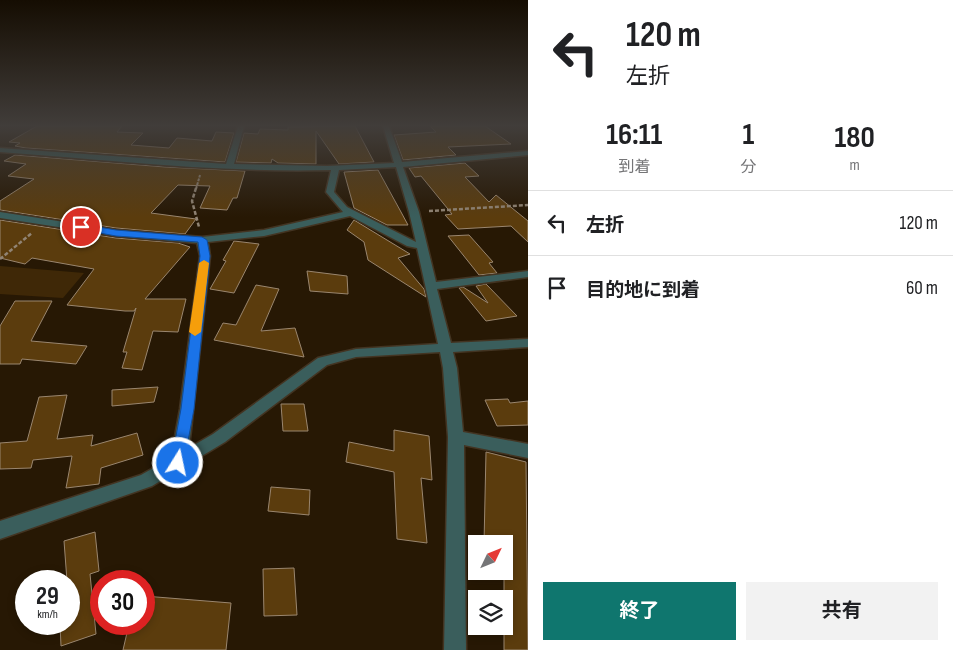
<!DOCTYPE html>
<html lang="ja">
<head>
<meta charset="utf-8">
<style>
	body { margin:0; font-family:"Sofia Sans Condensed","Noto Sans JP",sans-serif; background:#f2f2f2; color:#202124; height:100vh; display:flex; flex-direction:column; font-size:19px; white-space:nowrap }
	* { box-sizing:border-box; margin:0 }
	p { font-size:16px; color:#757577 }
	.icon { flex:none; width:28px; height:28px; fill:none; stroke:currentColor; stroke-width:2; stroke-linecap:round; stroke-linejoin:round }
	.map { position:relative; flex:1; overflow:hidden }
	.drawer { display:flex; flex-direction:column; background:#fff; width:425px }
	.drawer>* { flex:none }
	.top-card { background:#fff; color:#202124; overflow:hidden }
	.needle { width:32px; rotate:47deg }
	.controls { position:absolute; left:468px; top:535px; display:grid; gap:10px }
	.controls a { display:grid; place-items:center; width:45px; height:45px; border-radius:0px; background:#fff; box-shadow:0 2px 8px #0003; font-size:25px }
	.speed { position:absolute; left:15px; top:570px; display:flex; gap:10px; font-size:25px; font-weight:700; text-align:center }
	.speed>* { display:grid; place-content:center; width:65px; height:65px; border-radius:50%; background:#fff; box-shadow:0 2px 8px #0003; line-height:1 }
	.speed small { font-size:12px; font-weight:400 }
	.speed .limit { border:8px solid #d22; background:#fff; color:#111 }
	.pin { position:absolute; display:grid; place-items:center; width:42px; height:42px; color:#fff; margin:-21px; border:2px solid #fff; border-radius:50%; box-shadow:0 1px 5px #0007 }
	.me { position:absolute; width:55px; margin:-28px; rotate:10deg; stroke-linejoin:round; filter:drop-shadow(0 0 4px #0008) }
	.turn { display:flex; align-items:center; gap:18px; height:105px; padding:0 15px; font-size:22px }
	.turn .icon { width:65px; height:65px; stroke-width:2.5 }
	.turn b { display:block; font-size:35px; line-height:42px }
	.eta { display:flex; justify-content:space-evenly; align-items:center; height:85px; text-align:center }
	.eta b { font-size:30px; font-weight:700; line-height:35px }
	.action { display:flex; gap:10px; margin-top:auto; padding:10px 15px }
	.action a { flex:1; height:58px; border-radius:0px; background:#0f766e; color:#fff; font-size:20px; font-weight:700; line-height:58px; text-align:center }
	.action a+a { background:#f2f2f2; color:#202124 }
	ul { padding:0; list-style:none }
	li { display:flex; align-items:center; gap:15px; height:65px; padding:0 15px; border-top:1px solid #e0e0e0 }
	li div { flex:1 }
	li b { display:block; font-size:19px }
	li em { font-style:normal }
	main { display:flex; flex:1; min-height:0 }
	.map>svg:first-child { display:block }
	.green { fill:#3f2807 }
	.building { fill:#5b3c0d; stroke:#9a866f }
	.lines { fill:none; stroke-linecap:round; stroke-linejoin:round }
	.minor-casing { stroke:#433422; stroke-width:3 }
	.path-far1 { stroke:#918474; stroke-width:2; stroke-dasharray:3 1; stroke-linecap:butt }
	.path { stroke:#918474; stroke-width:2.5; stroke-dasharray:4 2; stroke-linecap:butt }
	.minor { fill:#3a5e5c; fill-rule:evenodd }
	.route { fill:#1a73e8; stroke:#114b97 }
	.slow { fill:#f59e0b }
</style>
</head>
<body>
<main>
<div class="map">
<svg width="528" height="650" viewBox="0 0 528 650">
	<rect width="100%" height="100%" fill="#271804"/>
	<path class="green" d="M 0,266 L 84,273 L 63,298 L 0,294 Z"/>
	<path class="building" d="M 37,126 L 122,126 L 117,132 L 143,133 L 131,145 L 169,148 L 177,138 L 212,141 L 216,132 L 234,133 L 225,162 L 26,148 L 15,146 L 20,143 L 9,142 Z
		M 355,126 L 374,162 L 339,164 L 316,131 L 316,164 L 278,163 L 272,159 L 271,163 L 236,162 L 244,133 L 258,134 L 260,129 L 288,130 L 288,127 Z
		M 430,126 L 485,126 L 511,144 L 448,147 L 456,155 L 403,160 L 394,135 L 436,132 Z
		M 15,155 L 165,167 L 245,171 L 237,198 L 233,198 L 227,210 L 200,208 L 210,186 L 178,185 L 151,213 L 196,219 L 185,234 L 116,228 L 0,210 L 0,201 L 34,179 L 8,176 L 26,164 L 4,161 Z
		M 465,163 L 479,176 L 465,177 L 489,202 L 496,195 L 528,221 L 528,242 L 511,226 L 458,229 L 445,215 L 452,214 L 421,176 L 415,177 L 409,168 Z
		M 378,170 L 401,212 L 408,225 L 387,225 L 354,208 L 344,172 Z
		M 0,220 L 116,238 L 178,243 L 190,247 L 145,299 L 186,299 L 178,332 L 153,331 L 142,370 L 122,368 L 127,352 L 123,352 L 136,308 L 134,311 L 125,311 L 67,305 L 94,269 L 32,258 L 25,264 L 0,258 Z
		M 354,220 L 410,254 L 398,258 L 424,289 L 426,297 L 368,260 L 364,242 L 347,230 Z
		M 469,235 L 493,262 L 489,263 L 497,273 L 479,275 L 448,236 Z
		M 234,241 L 259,244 L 234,293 L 210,289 L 226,261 L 223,260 Z
		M 307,271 L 347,276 L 348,294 L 310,291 Z
		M 486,284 L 517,316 L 486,321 L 459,288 L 463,287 L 488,303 L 476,286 Z
		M 256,285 L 279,289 L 261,331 L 295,328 L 304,357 L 214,340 L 223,323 L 236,325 Z
		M 15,301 L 52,301 L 31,341 L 87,346 L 76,364 L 22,359 L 20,364 L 0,364 L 0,326 Z
		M 158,387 L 154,402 L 112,406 L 112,390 Z
		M 67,395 L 57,439 L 93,435 L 91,446 L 137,433 L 143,455 L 101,468 L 99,484 L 66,488 L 72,456 L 33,460 L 31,468 L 0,469 L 0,443 L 27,441 L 39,397 Z
		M 508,399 L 510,403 L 528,401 L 528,425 L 497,426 L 485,400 Z
		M 281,404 L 304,404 L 308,431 L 283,431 Z
		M 394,430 L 429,436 L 432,480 L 421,478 L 427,543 L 397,539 L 394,472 L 346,462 L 349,442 L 394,451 Z
		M 486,452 L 526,462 L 528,650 L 504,650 L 504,544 L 484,544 Z
		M 271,487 L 310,490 L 309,515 L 268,511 Z
		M 95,532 L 99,571 L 90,574 L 96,634 L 61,646 L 60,624 L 69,624 L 69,581 L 67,581 L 64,541 Z
		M 294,568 L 297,615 L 264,616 L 263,569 Z
		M 144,596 L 231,603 L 226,650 L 123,650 L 129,624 L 144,624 Z"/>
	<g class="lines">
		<g class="minor-casing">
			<path id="minor" d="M 238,126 L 244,126 L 234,164 L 327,166 L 394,163 L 383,126 L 389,126 L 402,162 L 528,151 L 528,155 L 403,167 L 419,212 L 436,282 L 528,271 L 528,277 L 437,289 L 451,343 L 528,339 L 528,347 L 453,352 L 457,368 L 463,432 L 528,444 L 528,458 L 464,445 L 466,650 L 444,650 L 448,437 L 443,368 L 440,352 L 356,357 L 327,365 L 225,442 L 152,486 L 0,539 L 0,521 L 141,475 L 171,458 L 180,409 L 200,256 L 197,243 L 116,236 L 0,218 L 0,212 L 116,230 L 202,237 L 264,230 L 343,212 L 326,192 L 331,170 C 220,173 110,160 0,152 L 0,148 L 226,164 ZM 396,167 L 409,212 L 416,242 L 347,207 L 334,192 L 339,170 ZM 350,216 L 407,246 L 417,248 L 438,344 L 356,349 L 318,358 L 213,434 L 189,448 L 210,256 L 208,242 L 264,236 Z"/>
		</g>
		<path class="path-far1" d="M 196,189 L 200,175"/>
		<path class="path" d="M 196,188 L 192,201 L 199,227
			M 429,211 L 528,205
			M 0,259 L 32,233"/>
		<use href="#minor" class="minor"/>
	</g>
	<linearGradient id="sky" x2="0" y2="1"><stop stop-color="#150d02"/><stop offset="0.58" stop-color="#413d3a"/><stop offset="1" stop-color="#413d3a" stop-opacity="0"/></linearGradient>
	<rect width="528" height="217" fill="url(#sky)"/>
	<path class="route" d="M 81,224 L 116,230 L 202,237 L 207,240 L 210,256 L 194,409 L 183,468 L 178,469 L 173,468 L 171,463 L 181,409 L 200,256 L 198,242 L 116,236 L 78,229 L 77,227 Z"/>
	<path class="slow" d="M 204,260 L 209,263 L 201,332 L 195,336 L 189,332 L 199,263 Z"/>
</svg>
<div class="controls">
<a><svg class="needle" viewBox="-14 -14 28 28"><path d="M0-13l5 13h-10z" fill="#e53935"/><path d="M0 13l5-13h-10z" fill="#757577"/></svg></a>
<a><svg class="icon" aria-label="layers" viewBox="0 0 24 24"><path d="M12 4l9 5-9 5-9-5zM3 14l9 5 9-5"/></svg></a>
</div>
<div class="speed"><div>29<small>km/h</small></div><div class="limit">30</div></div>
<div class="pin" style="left:81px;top:227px;background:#d93025"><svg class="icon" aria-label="arrive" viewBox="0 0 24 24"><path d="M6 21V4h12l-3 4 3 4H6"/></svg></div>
<svg class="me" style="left:178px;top:463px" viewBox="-20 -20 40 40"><circle r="17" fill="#1a73e8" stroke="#fff" stroke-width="3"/><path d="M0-11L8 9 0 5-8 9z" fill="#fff"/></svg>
</div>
<section class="drawer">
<div class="top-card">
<div class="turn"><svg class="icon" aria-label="left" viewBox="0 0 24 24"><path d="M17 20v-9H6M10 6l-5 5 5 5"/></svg><div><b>120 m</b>左折</div></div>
</div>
<div class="eta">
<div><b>16:11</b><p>到着</p></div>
<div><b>1</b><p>分</p></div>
<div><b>180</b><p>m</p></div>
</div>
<ul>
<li><svg class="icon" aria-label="left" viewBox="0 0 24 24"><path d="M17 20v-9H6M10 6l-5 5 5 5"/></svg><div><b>左折</b></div><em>120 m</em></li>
<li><svg class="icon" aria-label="arrive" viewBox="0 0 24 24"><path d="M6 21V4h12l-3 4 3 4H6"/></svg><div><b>目的地に到着</b></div><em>60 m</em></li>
</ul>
<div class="action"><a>終了</a><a>共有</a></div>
</section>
</main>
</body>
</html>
